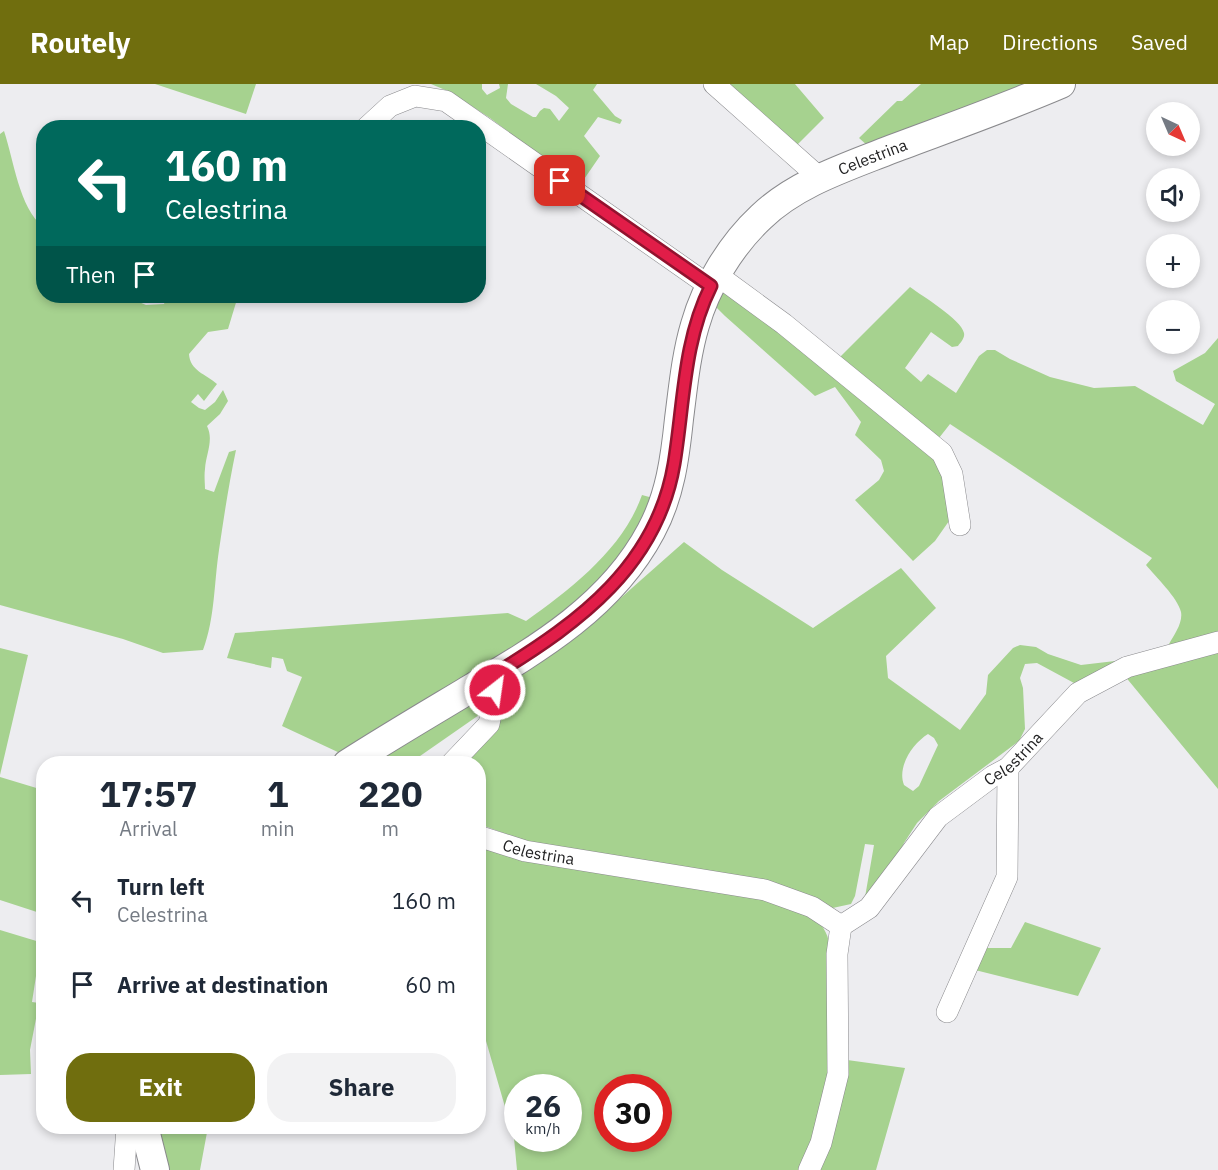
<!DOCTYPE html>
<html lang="en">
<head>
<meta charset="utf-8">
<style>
	body { margin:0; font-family:"IBM Plex Sans",sans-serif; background:#f2f2f3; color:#1f2937; height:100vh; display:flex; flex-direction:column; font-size:22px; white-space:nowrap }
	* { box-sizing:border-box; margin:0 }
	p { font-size:20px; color:#747a83 }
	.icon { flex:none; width:33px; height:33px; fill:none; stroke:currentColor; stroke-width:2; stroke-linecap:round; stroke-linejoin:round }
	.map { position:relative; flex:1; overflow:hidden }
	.side { position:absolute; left:36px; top:672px; width:450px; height:378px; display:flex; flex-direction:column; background:#fff; border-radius:24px; box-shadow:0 3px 9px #0003 }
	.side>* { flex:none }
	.guide { position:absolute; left:36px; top:36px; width:450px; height:183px; border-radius:24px; box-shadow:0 3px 9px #0003; background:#00695c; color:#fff; overflow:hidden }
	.needle { width:39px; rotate:136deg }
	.fabs { position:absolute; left:1146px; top:18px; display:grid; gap:12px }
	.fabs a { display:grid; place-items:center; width:54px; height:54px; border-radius:50%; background:#fff; box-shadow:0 3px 9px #0003; font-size:30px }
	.speed { position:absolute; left:504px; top:990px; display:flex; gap:12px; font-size:30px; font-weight:700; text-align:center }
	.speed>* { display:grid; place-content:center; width:78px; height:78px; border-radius:50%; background:#fff; box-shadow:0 3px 9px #0003; line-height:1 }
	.speed small { font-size:15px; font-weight:400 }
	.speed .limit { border:9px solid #d22; background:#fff; color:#111 }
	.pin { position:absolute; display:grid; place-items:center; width:51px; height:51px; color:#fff; margin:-26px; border-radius:12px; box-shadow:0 3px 9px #0006 }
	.me { position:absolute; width:66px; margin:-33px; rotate:30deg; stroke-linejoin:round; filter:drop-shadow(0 0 4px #0008) }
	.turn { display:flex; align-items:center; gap:21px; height:126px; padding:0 30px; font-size:27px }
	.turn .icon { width:78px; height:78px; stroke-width:2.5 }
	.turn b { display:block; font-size:42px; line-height:51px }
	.then { display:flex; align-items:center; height:57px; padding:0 30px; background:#0003; gap:12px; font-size:22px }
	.eta { display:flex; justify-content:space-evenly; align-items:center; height:102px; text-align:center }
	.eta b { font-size:36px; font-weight:800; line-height:42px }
	.cta { display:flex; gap:12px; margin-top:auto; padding:12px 30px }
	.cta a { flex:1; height:69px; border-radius:24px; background:#706e0e; color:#fff; font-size:24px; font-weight:800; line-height:69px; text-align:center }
	.cta a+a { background:#f2f2f3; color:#1f2937 }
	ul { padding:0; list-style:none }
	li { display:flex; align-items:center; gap:18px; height:84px; padding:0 30px }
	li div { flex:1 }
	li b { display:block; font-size:22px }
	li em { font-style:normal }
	header { display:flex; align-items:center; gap:36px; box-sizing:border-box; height:84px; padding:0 30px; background:#706e0e; color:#fff }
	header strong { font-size:28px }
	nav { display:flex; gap:33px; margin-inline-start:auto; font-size:21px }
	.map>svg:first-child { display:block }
	.green { fill:#a6d28f; fill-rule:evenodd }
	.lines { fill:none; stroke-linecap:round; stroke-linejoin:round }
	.street-casing { stroke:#8a8a8d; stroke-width:22 }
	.secondary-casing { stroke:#8a8a8d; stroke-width:30 }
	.street { stroke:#fff; stroke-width:21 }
	.secondary { stroke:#fff; stroke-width:28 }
	.route-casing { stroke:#92132f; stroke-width:15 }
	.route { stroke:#e11d48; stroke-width:10 }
	.labels { text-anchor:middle; stroke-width:6; stroke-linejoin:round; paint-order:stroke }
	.street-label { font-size:16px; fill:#222223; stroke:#fff }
</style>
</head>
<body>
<header>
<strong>Routely</strong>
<nav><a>Map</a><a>Directions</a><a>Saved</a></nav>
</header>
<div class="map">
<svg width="1218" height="1086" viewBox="0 0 1218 1086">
	<rect width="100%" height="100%" fill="#ededf0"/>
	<path class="green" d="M 155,0 L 256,0 L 246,30 Z
		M 431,0 L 482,0 L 482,5 L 487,11 L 500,4 L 499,0 L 508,0 L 506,14 L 511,20 L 533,33 L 536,33 L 540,27 L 544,24 L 550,25 L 559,37 L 569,24 L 556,12 L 536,0 L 597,0 L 593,6 L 615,32 L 622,36 L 620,40 L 598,33 L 584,52 L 600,72 L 580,101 L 490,34 L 450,8 Z
		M 707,0 L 795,0 L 824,34 L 795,63 Z
		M 921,0 L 1026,0 L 868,62 L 859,54 L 897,17 L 902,17 Z
		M 4,47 C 14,77 19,123 43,143 L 44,212 L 125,212 L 146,221 L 164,220 L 167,212 L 238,212 L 228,245 L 208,248 L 189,270 C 190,287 206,290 217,300 L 204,317 L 198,310 L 191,318 L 199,324 L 205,326 L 215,318 L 223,306 L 228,317 L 220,330 L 207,342 C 214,356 206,370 205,385 C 204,392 205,399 205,405 L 214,408 L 229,368 L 236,366 C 229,399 224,432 219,466 C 214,499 215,534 203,566 L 163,569 L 123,555 L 0,521 L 0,50 Z
		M 910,203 C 922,212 961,235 964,249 C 965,254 961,258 958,262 L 952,263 L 931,248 L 905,284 L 921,298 L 928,290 L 956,309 L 979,272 L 987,266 L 995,266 L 1010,275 L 1050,293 L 1094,304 L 1135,302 L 1203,341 L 1215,320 L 1176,297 L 1173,287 L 1205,269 L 1218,254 L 1218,554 L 1171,570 L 1169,560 C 1174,551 1183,539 1181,528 C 1178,514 1155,492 1146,481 L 1152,474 L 950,340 L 939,354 L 840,273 Z
		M 724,204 L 945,384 L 949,437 L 935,457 L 913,477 L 855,416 L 879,396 L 884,387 L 881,376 L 855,351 L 861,338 L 835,303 L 815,312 L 725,232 L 714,221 Z
		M 642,411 L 653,414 L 635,451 L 588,510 L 529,555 L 342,670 L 282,642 L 302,593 L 287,587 L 283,575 L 272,573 L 271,584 L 227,574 L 235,549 L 508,529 L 526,537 C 572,504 623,465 642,411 Z
		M 684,458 L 722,486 L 813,544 L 901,484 L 936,524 L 886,572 L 888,594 L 960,646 L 986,610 L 988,591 L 1013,564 L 1020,561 L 1036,563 L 1048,570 L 1081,581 L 1115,577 L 1121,582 L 1074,599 L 1037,579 L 1025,580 L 1020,594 L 1023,604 L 1025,645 L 1019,657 L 939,717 L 917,739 L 904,759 L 885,800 L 864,819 L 874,761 L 865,760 L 855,812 L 851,820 L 828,825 L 522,756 L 479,740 L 478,680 L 451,680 L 499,632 L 505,612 L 519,589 L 589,542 ZM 928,650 L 934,654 L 938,661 L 919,702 L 913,707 L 904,701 C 897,683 912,660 928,650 Z
		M 0,564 L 28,571 L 0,691 Z
		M 1218,564 L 1218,705 L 1124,591 Z
		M 480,613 L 482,619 L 479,631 L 410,679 L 373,680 Z
		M 0,693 L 43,706 L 43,830 L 0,816 Z
		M 479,753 L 783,817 C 810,833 827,834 831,868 L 827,1000 L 818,1038 L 800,1086 L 517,1086 L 514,1054 L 484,950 L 479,949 ZM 518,1004 L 568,1004 L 568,1054 L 518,1054 ZM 608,1004 L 658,1004 L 658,1054 L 608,1054 Z
		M 1025,838 L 1101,864 L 1078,912 L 971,885 L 982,864 L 1011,864 Z
		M 0,846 L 43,859 L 43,893 L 36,892 L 32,918 L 39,919 L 30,966 L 31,990 L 0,991 Z
		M 840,975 L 905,984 L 876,1086 L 810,1086 Z
		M 157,1043 L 208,1043 L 200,1086 L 167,1086 Z"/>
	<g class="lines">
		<g class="street-casing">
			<g id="street">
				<path d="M 714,0 L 821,95"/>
				<path d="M 366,44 L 390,22 L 415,12 L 446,17 L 711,203"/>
				<path d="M 717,191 L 784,240 L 942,369 L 952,390 L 960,441"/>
				<path d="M 451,680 L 489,640 L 499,588"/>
				<path id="s1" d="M 478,752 L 525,767 L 765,806 L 812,823 L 841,842 L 837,870 L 838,990 L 821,1059 L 809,1086"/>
				<path id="s2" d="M 841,842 L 869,824 L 938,733 L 993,692 L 1008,684 L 1078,609 L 1127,583 L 1218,558"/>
				<path d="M 947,928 L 1007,793 L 1008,684"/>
				<path d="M 124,1086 L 127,1042"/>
			</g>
		</g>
		<g class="secondary-casing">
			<g id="secondary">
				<path id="s3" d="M 347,680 C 386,655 425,632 465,608 C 536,566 611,523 651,447 C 670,412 675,374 679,335 C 683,304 686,271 695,241 C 706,202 731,161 761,133 C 796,99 847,83 892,65 C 948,44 1005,24 1061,0"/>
				<path d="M 144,1042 L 155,1086"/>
			</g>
		</g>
		<use href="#street" class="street"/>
		<use href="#secondary" class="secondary"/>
	</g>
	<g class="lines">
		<g class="route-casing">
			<path id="route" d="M 495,606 L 498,588 C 580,538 657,481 674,380 C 684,320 683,258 711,202 L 560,97"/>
		</g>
		<use href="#route" class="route"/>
	</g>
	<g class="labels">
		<g class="street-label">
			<text dy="6" stroke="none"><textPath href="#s3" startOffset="855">Celestrina</textPath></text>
			<text dy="6" stroke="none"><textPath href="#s2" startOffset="243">Celestrina</textPath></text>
			<text dy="6" stroke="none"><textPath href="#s1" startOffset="63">Celestrina</textPath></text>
		</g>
	</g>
</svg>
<div class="fabs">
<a><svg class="needle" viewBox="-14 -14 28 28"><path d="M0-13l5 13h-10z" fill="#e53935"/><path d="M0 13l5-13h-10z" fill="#747a83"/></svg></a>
<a><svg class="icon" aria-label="sound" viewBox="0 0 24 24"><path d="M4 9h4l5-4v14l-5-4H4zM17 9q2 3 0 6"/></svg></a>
<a>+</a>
<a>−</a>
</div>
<div class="speed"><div>26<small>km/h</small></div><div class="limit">30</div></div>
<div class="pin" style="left:560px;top:97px;background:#d93025"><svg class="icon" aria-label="arrive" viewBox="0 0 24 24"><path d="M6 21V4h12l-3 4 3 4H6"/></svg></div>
<svg class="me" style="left:495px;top:606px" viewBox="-20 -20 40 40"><circle r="17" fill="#e11d48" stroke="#fff" stroke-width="3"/><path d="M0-11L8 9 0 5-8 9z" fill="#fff"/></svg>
<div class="guide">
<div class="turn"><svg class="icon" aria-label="left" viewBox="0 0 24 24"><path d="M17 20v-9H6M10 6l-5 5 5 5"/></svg><div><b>160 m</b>Celestrina</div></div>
<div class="then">Then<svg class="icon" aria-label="arrive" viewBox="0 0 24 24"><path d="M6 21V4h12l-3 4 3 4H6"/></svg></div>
</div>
<section class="side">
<div class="eta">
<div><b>17:57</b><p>Arrival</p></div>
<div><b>1</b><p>min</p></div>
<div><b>220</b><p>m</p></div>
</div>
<ul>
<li><svg class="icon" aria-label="left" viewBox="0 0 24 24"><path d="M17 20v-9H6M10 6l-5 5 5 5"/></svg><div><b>Turn left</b><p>Celestrina</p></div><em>160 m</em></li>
<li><svg class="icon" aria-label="arrive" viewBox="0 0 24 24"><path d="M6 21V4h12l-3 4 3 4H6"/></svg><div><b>Arrive at destination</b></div><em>60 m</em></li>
</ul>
<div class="cta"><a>Exit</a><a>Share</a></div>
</section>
</div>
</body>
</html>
